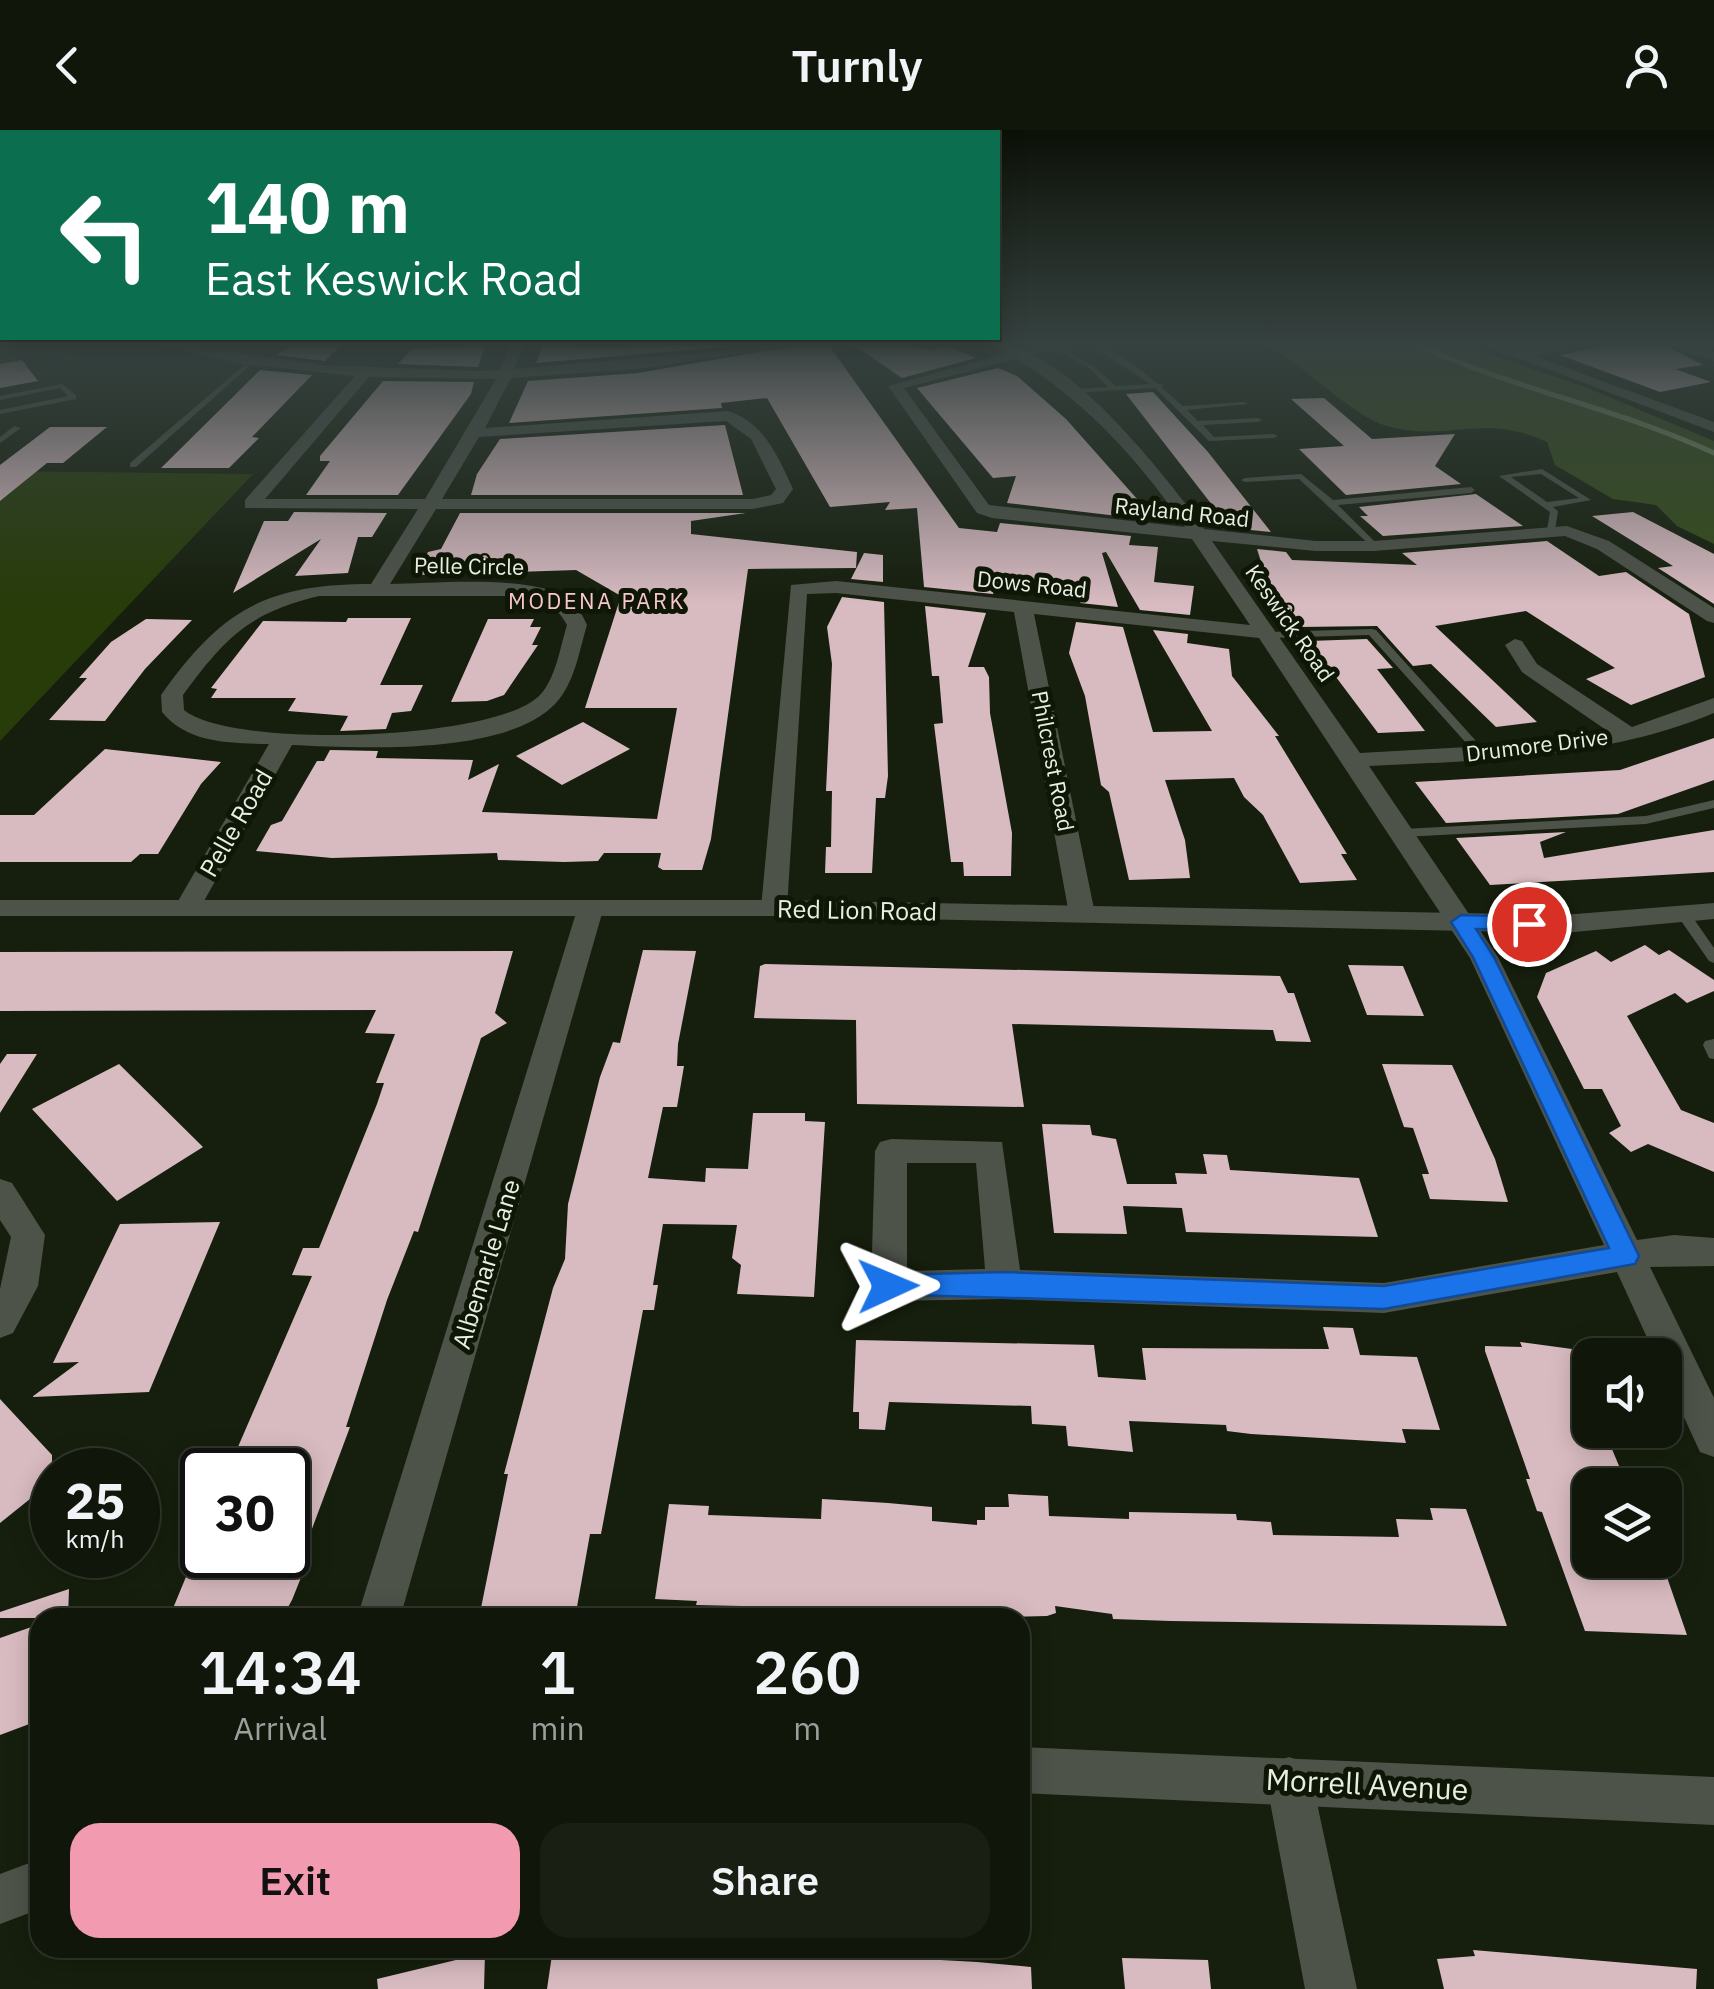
<!DOCTYPE html>
<html lang="en">
<head>
<meta charset="utf-8">
<style>
	body { margin:0; font-family:"IBM Plex Sans",sans-serif; background:#192013; color:#f1f3f6; height:100vh; display:flex; flex-direction:column; font-size:38px; white-space:nowrap }
	* { box-sizing:border-box; margin:0 }
	p { font-size:32px; color:#9c9f9c }
	.icon { flex:none; width:55px; height:55px; fill:none; stroke:currentColor; stroke-width:2; stroke-linecap:round; stroke-linejoin:round }
	.map { position:relative; flex:1; overflow:hidden }
	.details { position:absolute; left:30px; top:1478px; width:1000px; height:350px; display:flex; flex-direction:column; background:#10170a; border-radius:30px; box-shadow:0 5px 25px #0003,0 0 0 2px #30362b }
	.details>* { flex:none }
	.hud { position:absolute; left:0px; top:0px; width:1000px; height:210px; box-shadow:0 5px 25px #0003,0 0 0 2px #30362b; background:#0b6e4f; color:#fff; overflow:hidden }
	.controls { position:absolute; left:1572px; top:1208px; display:grid; gap:20px }
	.controls a { display:grid; place-items:center; width:110px; height:110px; border-radius:20px; background:#10170a; box-shadow:0 5px 25px #0003,0 0 0 2px #30362b; font-size:50px }
	.speed { position:absolute; left:30px; top:1318px; display:flex; gap:20px; font-size:50px; font-weight:700; text-align:center }
	.speed>* { display:grid; place-content:center; width:130px; height:130px; border-radius:50%; background:#10170a; box-shadow:0 5px 25px #0003,0 0 0 2px #30362b; line-height:1 }
	.speed small { font-size:25px; font-weight:400 }
	.speed .limit { border:5px solid #111; border-radius:15px; background:#fff; color:#111 }
	.pin { position:absolute; display:grid; place-items:center; width:85px; height:85px; color:#fff; margin:-42px; border:5px solid #fff; border-radius:50%; box-shadow:0 2px 10px #0007 }
	.me { position:absolute; width:110px; margin:-55px; rotate:89deg; stroke-linejoin:round; filter:drop-shadow(0 0 8px #0008) }
	.turn { display:flex; align-items:center; gap:35px; height:210px; padding:0 40px; font-size:45px }
	.turn .icon { width:130px; height:130px; stroke-width:2.5 }
	.turn b { display:block; font-size:70px; line-height:85px }
	.eta { display:flex; justify-content:space-evenly; align-items:center; height:170px; text-align:center }
	.eta b { font-size:60px; font-weight:600; line-height:70px }
	.primary-button { display:flex; gap:20px; margin-top:auto; padding:20px 40px }
	.primary-button a { flex:1; height:115px; border-radius:30px; background:#f29aaf; color:#111; font-size:40px; font-weight:600; line-height:115px; text-align:center }
	.primary-button a+a { background:#192013; color:#f1f3f6 }
	header { display:flex; justify-content:space-between; align-items:center; height:130px; padding:0 40px; background:#10170a; font-size:45px; font-weight:600 }
	.map>svg:first-child { display:block }
	.green { fill:#273c09 }
	.forest { fill:#374e1a }
	.lines { fill:none; stroke-linecap:round; stroke-linejoin:round }
	.stream { stroke:#7a8d65; stroke-width:5 }
	.building { fill:#d8bbc1 }
	.service { fill:#4e534a; fill-rule:evenodd }
	.minor { fill:#4e534a; fill-rule:evenodd }
	.tertiary { fill:#4e534a; fill-rule:evenodd }
	.route { fill:#1a73e8; stroke:#114b97; stroke-width:2.5 }
	.labels { text-anchor:middle; stroke-width:10; stroke-linejoin:round; paint-order:stroke }
	.far-street-label { font-size:22px; fill:#e8eee2; stroke:#0e1605 }
	.far-neighbourhood-label { font-size:22px; letter-spacing:2.5px; fill:#f9c6d0; stroke:#0e1605 }
	.street-label { font-size:25px; fill:#e8eee2; stroke:#0e1605 }
	.near-street-label { font-size:30px; fill:#e8eee2; stroke:#0e1605 }
</style>
</head>
<body>
<header><svg class="icon" aria-label="back" viewBox="0 0 24 24"><path d="M15 5l-7 7 7 7"/></svg>Turnly<svg class="icon" aria-label="person" viewBox="0 0 24 24"><circle cx="12" cy="8" r="4"/><path d="M4 21q1-7 8-7t8 7"/></svg></header>
<div class="map">
<svg width="1714" height="1859" viewBox="0 0 1714 1859">
	<rect width="100%" height="100%" fill="#161f0d"/>
	<path class="green" d="M 39,214 L 67,214 L 80,228 L 66,231 L 59,223 L 0,232 L 0,221 Z
		M 0,341 L 253,344 L 0,611 Z"/>
	<path class="forest" d="M 1263,214 L 1458,214 L 1585,257 L 1714,311 L 1714,414 L 1677,396 L 1656,375 L 1613,369 L 1555,335 L 1547,312 C 1485,282 1445,313 1387,296 C 1349,285 1305,233 1263,214 Z"/>
	<g class="lines">
		<path class="stream" d="M 1416,214 C 1512,259 1618,278 1714,323"/>
	</g>
	<path class="building" d="M 294,214 L 342,214 L 325,231 L 276,225 Z
		M 543,214 L 574,214 L 573,218 L 760,214 L 536,233 Z
		M 805,214 L 828,214 L 959,398 L 997,402 L 1000,393 L 1131,406 L 1129,415 L 1158,417 L 1154,452 L 1194,456 L 1190,485 L 1140,480 L 1106,422 L 1102,423 L 1118,477 L 1080,473 L 1082,465 L 996,456 L 993,464 L 924,457 L 917,378 L 885,380 L 890,372 L 830,377 L 767,268 L 721,273 L 722,278 L 509,293 L 528,251 L 638,243 Z
		M 852,214 L 898,214 L 931,220 L 947,216 L 976,228 L 902,248 Z
		M 1617,214 L 1662,214 L 1703,235 L 1675,239 L 1711,252 L 1660,262 L 1560,225 Z
		M 485,216 L 478,237 L 398,234 L 412,219 Z
		M 22,230 L 38,251 L 0,258 L 0,234 Z
		M 998,238 L 1017,246 L 1066,289 L 1138,370 L 1135,388 L 1007,373 L 1016,346 L 993,348 L 917,258 Z
		M 260,240 L 312,245 L 252,307 L 259,308 L 229,338 L 161,338 Z
		M 383,251 L 474,252 L 471,264 L 398,365 L 306,365 L 330,331 L 320,331 L 320,326 Z
		M 1153,262 L 1208,322 L 1271,402 L 1230,398 L 1126,264 Z
		M 1324,268 L 1372,309 L 1455,304 L 1435,336 L 1461,354 L 1346,365 L 1299,319 L 1344,316 L 1291,269 Z
		M 725,295 L 743,365 L 471,365 L 477,344 L 500,309 Z
		M 50,297 L 107,297 L 63,333 L 47,333 L 0,371 L 0,335 Z
		M 1476,364 L 1523,396 L 1383,406 L 1360,386 L 1368,386 L 1359,377 Z
		M 294,382 L 387,383 L 372,407 L 358,407 L 348,443 L 295,446 L 321,409 L 233,463 L 264,391 L 288,391 Z
		M 1633,382 L 1714,424 L 1714,474 L 1658,438 L 1673,436 L 1592,386 Z
		M 460,383 L 746,383 L 691,391 L 691,404 L 857,422 L 856,438 L 748,439 L 711,709 L 702,740 L 663,740 L 658,737 L 661,723 L 604,723 L 598,731 L 564,732 L 498,730 L 497,723 L 332,728 L 256,721 L 271,695 L 282,691 L 317,631 L 324,631 L 330,620 L 378,621 L 376,628 L 473,630 L 468,650 L 499,634 L 482,682 L 657,689 L 677,578 L 585,578 L 621,466 L 576,440 L 417,445 L 428,422 L 441,419 Z
		M 1547,411 L 1599,446 L 1626,442 L 1689,484 L 1705,547 L 1631,575 L 1586,549 L 1615,538 L 1526,481 L 1435,496 L 1537,592 L 1496,597 L 1431,534 L 1413,536 L 1377,496 L 1299,497 L 1268,454 L 1257,419 L 1286,422 L 1292,430 L 1417,435 L 1402,423 Z
		M 864,423 L 883,425 L 883,452 L 851,449 Z
		M 842,467 L 884,472 L 888,646 L 885,668 L 876,668 L 872,743 L 825,743 L 826,717 L 831,717 L 832,661 L 826,661 L 832,534 L 827,497 Z
		M 925,476 L 986,483 L 968,537 L 984,537 L 989,547 L 990,583 L 1012,703 L 1011,746 L 964,746 L 963,732 L 951,732 L 934,594 L 943,593 L 939,546 L 932,546 Z
		M 348,488 L 411,488 L 380,555 L 423,555 L 411,581 L 392,583 L 386,599 L 340,601 L 348,586 L 288,581 L 296,568 L 211,568 L 217,559 L 211,558 L 263,491 L 346,492 Z
		M 146,489 L 192,490 L 145,539 L 105,591 L 49,590 L 87,548 L 79,548 L 111,512 Z
		M 488,489 L 534,489 L 530,497 L 541,497 L 532,515 L 538,515 L 504,565 L 487,571 L 451,572 Z
		M 1076,492 L 1123,497 L 1153,602 L 1212,601 L 1153,500 L 1188,504 L 1187,513 L 1229,519 L 1232,546 L 1279,606 L 1275,606 L 1347,724 L 1341,724 L 1357,750 L 1300,753 L 1263,685 L 1244,667 L 1234,648 L 1165,650 L 1185,710 L 1190,748 L 1129,750 L 1109,662 L 1101,655 L 1085,566 L 1069,523 Z
		M 1367,509 L 1393,538 L 1377,539 L 1425,601 L 1378,603 L 1309,511 Z
		M 583,592 L 630,619 L 562,655 L 516,626 Z
		M 1714,608 L 1714,650 L 1618,684 L 1446,693 L 1415,652 L 1620,640 Z
		M 105,619 L 221,632 L 201,654 L 158,724 L 140,724 L 131,732 L 0,732 L 0,685 L 34,685 Z
		M 1714,700 L 1714,742 L 1490,755 L 1456,708 L 1566,702 L 1540,712 L 1544,728 Z
		M 1645,815 L 1659,825 L 1669,820 L 1714,850 L 1714,861 L 1687,873 L 1675,863 L 1627,886 L 1681,980 L 1714,993 L 1714,1042 L 1648,1014 L 1631,1022 L 1609,1003 L 1621,996 L 1602,959 L 1584,959 L 1537,867 L 1546,843 L 1596,821 L 1611,832 Z
		M 643,820 L 696,821 L 678,914 L 677,936 L 684,936 L 677,977 L 663,977 L 648,1048 L 705,1052 L 706,1038 L 748,1039 L 753,983 L 805,983 L 805,991 L 825,992 L 814,1167 L 737,1164 L 741,1135 L 732,1128 L 737,1095 L 663,1094 L 653,1155 L 658,1155 L 654,1180 L 643,1180 L 601,1404 L 590,1404 L 575,1488 L 479,1488 L 508,1344 L 504,1344 L 553,1158 L 565,1129 L 568,1074 L 600,947 L 613,912 L 620,913 Z
		M 513,821 L 495,883 L 507,893 L 481,908 L 418,1102 L 414,1101 L 387,1170 L 346,1297 L 350,1297 L 297,1439 L 304,1440 L 292,1470 L 282,1488 L 169,1488 L 195,1425 L 288,1425 L 288,1340 L 228,1340 L 312,1146 L 292,1145 L 303,1118 L 319,1118 L 377,974 L 384,953 L 376,953 L 395,904 L 365,903 L 376,880 L 0,881 L 0,822 Z
		M 765,834 L 1280,846 L 1288,863 L 1294,863 L 1311,912 L 1276,911 L 1273,900 L 1012,894 L 1024,977 L 857,974 L 856,890 L 754,888 L 760,836 Z
		M 1348,835 L 1403,836 L 1424,886 L 1367,885 Z
		M 7,924 L 37,924 L 0,983 L 0,934 Z
		M 119,934 L 203,1017 L 117,1071 L 32,979 Z
		M 1382,934 L 1452,935 L 1495,1029 L 1508,1072 L 1430,1069 L 1422,1044 L 1429,1044 L 1413,998 L 1404,997 Z
		M 1042,994 L 1090,995 L 1092,1005 L 1116,1009 L 1127,1054 L 1177,1054 L 1175,1043 L 1207,1044 L 1203,1024 L 1227,1025 L 1230,1040 L 1359,1048 L 1378,1107 L 1186,1102 L 1182,1078 L 1123,1076 L 1127,1104 L 1054,1103 Z
		M 220,1092 L 149,1262 L 32,1267 L 79,1232 L 53,1233 L 120,1094 Z
		M 1323,1197 L 1353,1198 L 1360,1225 L 1417,1227 L 1440,1300 L 1402,1299 L 1406,1313 L 1251,1304 L 1227,1301 L 1226,1295 L 1129,1291 L 1133,1322 L 1068,1316 L 1066,1296 L 1032,1294 L 1031,1276 L 889,1272 L 885,1300 L 859,1299 L 859,1282 L 853,1282 L 856,1210 L 1094,1215 L 1098,1247 L 1146,1250 L 1142,1218 L 1329,1219 Z
		M 1520,1212 L 1572,1219 L 1590,1264 L 1590,1300 L 1604,1300 L 1627,1355 L 1590,1355 L 1590,1430 L 1661,1430 L 1687,1505 L 1585,1501 L 1542,1382 L 1537,1381 L 1526,1349 L 1530,1349 L 1485,1221 L 1485,1216 L 1522,1217 Z
		M 0,1269 L 52,1325 L 52,1361 L 35,1375 L 30,1369 L 0,1393 Z
		M 1008,1364 L 1048,1366 L 1049,1386 L 1129,1389 L 1129,1382 L 1236,1384 L 1237,1390 L 1271,1392 L 1273,1405 L 1399,1407 L 1396,1389 L 1433,1390 L 1430,1378 L 1466,1379 L 1507,1496 L 1171,1491 L 1113,1489 L 1112,1484 L 1055,1476 L 1056,1483 L 1047,1486 L 963,1488 L 824,1478 L 696,1475 L 697,1471 L 655,1469 L 669,1374 L 709,1376 L 708,1385 L 821,1389 L 822,1369 L 888,1373 L 932,1377 L 932,1391 L 977,1395 L 977,1390 L 985,1390 L 985,1377 L 1009,1377 Z
		M 69,1459 L 68,1488 L 0,1488 L 0,1482 Z
		M 40,1494 L 40,1590 L 0,1605 L 0,1508 Z
		M 553,1818 L 723,1818 L 977,1832 L 1031,1837 L 1032,1859 L 547,1859 Z
		M 1473,1820 L 1697,1839 L 1696,1859 L 1444,1859 L 1437,1829 L 1475,1826 Z
		M 485,1823 L 484,1859 L 378,1859 L 377,1849 Z
		M 1122,1828 L 1208,1830 L 1211,1859 L 1125,1859 Z"/>
	<g class="lines">
		<path class="service" d="M 1068,214 L 1081,214 L 1063,219 L 1093,236 L 1116,256 L 1150,254 L 1089,214 C 1113,215 1139,239 1158,254 L 1163,254 L 1162,258 L 1183,276 L 1244,272 L 1248,274 L 1187,280 L 1198,291 L 1258,288 L 1262,290 L 1258,292 L 1203,295 L 1214,307 L 1274,304 L 1278,306 L 1274,308 L 1209,311 L 1155,258 L 1071,263 L 1074,259 L 1108,257 L 1089,238 L 1056,220 L 1021,226 L 1018,224 Z
			M 250,230 L 255,231 L 136,337 L 130,337 L 130,333 Z
			M 62,254 L 76,265 L 76,269 L 0,284 L 0,280 L 68,266 L 60,258 L 0,270 L 0,266 Z
			M 14,296 L 21,298 L 0,313 L 0,307 Z
			M 1542,339 L 1591,370 L 1553,377 L 1558,381 L 1555,400 L 1551,403 L 1547,400 L 1550,382 L 1499,346 ZM 1541,344 L 1579,368 L 1547,372 L 1511,347 Z
			M 1301,344 L 1333,370 L 1471,357 L 1475,360 L 1471,363 L 1338,375 L 1377,414 L 1377,418 L 1374,419 L 1299,349 L 1245,352 L 1241,350 L 1245,348 Z
			M 1372,499 L 1376,500 L 1485,621 L 1485,625 L 1477,625 L 1369,505 L 1267,508 L 1262,505 L 1267,502 Z
			M 1714,670 L 1714,678 L 1646,694 L 1403,707 L 1397,703 L 1403,699 L 1646,686 Z
			M 1684,781 L 1689,782 L 1714,818 L 1714,833 L 1709,831 L 1677,785 Z
			M 1714,909 L 1714,929 L 1709,928 L 1703,915 L 1705,911 Z"/>
		<path class="minor" d="M 156,214 L 182,214 L 319,235 L 478,241 L 500,240 L 510,214 L 524,214 L 514,239 L 801,214 L 638,239 L 511,248 L 485,298 L 728,281 C 765,293 778,327 793,359 L 783,373 L 753,379 L 436,379 L 390,454 C 434,454 544,442 575,474 C 580,480 584,489 587,495 C 579,521 575,553 555,574 C 506,626 359,618 292,615 L 200,778 L 187,786 L 174,778 L 269,614 C 231,613 188,614 162,582 L 161,565 C 221,480 266,454 371,454 L 418,379 L 245,378 L 245,370 L 355,246 L 241,234 ZM 369,247 L 496,249 L 425,369 L 265,369 ZM 726,291 L 751,309 L 776,359 L 771,365 L 753,369 L 442,369 L 479,307 ZM 319,466 L 514,466 C 538,469 555,472 567,495 C 560,517 556,549 539,566 C 493,611 231,619 184,580 L 183,565 C 225,508 248,483 319,466 Z
			M 995,214 C 1061,212 1168,348 1204,399 L 1316,411 L 1374,411 L 1567,396 L 1609,411 L 1714,478 L 1714,493 L 1707,491 L 1597,419 L 1565,406 L 1374,421 L 1316,421 L 1212,411 L 1360,623 L 1538,613 L 1609,602 L 1522,542 L 1505,515 L 1515,509 L 1522,511 L 1537,534 L 1632,597 L 1714,568 L 1714,583 C 1603,629 1487,630 1369,636 L 1498,827 L 1637,1110 L 1674,1105 L 1714,1108 L 1714,1136 L 1650,1137 L 1714,1268 L 1714,1327 L 1700,1322 L 1665,1246 L 1665,1225 L 1655,1225 L 1617,1142 L 1384,1183 L 1004,1169 L 889,1171 L 877,1167 L 871,1156 L 875,1021 L 880,1012 L 891,1009 L 1002,1012 L 1020,1140 L 1384,1153 L 1604,1115 L 1470,828 L 1259,508 L 1034,484 L 1095,784 L 1082,792 L 1069,784 L 1014,482 L 836,463 L 807,464 L 787,778 L 774,786 L 765,784 L 761,778 L 791,455 L 836,451 L 1250,495 L 1192,409 L 992,388 L 977,383 L 888,256 L 1008,223 ZM 1017,229 C 1086,272 1139,330 1185,397 L 989,375 L 904,258 ZM 907,1033 L 976,1033 L 985,1139 L 907,1141 Z
			M 1481,214 L 1500,214 L 1520,221 L 1582,214 L 1534,226 L 1714,292 L 1714,302 Z
			M 1666,214 L 1686,214 L 1714,223 L 1714,231 Z
			M 590,772 L 603,780 L 400,1488 L 357,1488 L 577,780 Z
			M 0,1049 L 12,1053 L 45,1105 L 38,1156 L 13,1203 L 0,1208 L 0,1159 L 11,1107 L 0,1090 Z
			M 1289,1627 L 1306,1633 L 1312,1650 L 1357,1859 L 1305,1859 L 1266,1650 L 1272,1633 Z"/>
		<path class="tertiary" d="M 0,770 L 774,770 L 1563,785 L 1714,773 L 1714,789 L 1563,803 L 774,786 L 0,786 Z
			M 1020,1617 L 1714,1647 L 1714,1695 L 1020,1663 Z
			M 40,1729 L 40,1779 L 0,1794 L 0,1744 Z"/>
	</g>
	<linearGradient id="sky" x2="0" y2="1"><stop stop-color="#0c1107"/><stop offset="0.45" stop-color="#364240"/><stop offset="1" stop-color="#364240" stop-opacity="0"/></linearGradient>
	<rect width="1714" height="474" fill="url(#sky)"/>
	<path class="route" d="M 1461,785 L 1529,787 L 1539,794 L 1529,800 L 1476,799 L 1494,827 L 1639,1126 L 1635,1134 L 1384,1179 L 879,1164 L 875,1156 L 879,1148 L 888,1145 L 1004,1142 L 1384,1156 L 1609,1118 L 1473,827 L 1451,792 Z"/>
	<g class="labels">
		<g class="far-street-label">
			<text transform="translate(1182 382) rotate(6)" y="8">Rayland Road</text>
			<text transform="translate(469 436) rotate(1)" y="8">Pelle Circle</text>
			<text transform="translate(1032 454) rotate(6)" y="8">Dows Road</text>
			<text transform="translate(1290 493) rotate(55)" y="8">Keswick Road</text>
			<text transform="translate(1537 615) rotate(-7)" y="8">Drumore Drive</text>
			<text transform="translate(1053 631) rotate(79)" y="8">Philcrest Road</text>
		</g>
		<g class="far-neighbourhood-label">
			<text x="597" y="479">MODENA PARK</text>
		</g>
		<g class="street-label">
			<text transform="translate(236 693) rotate(-60)" y="9">Pelle Road</text>
			<text transform="translate(857 780) rotate(1)" y="9">Red Lion Road</text>
			<text transform="translate(486 1134) rotate(-73)" y="9">Albemarle Lane</text>
		</g>
		<g class="near-street-label">
			<text transform="translate(1367 1655) rotate(3)" y="10">Morrell Avenue</text>
		</g>
	</g>
</svg>
<div class="controls">
<a><svg class="icon" aria-label="sound" viewBox="0 0 24 24"><path d="M4 9h4l5-4v14l-5-4H4zM17 9q2 3 0 6"/></svg></a>
<a><svg class="icon" aria-label="layers" viewBox="0 0 24 24"><path d="M12 4l9 5-9 5-9-5zM3 14l9 5 9-5"/></svg></a>
</div>
<div class="speed"><div>25<small>km/h</small></div><div class="limit">30</div></div>
<div class="pin" style="left:1529px;top:794px;background:#d93025"><svg class="icon" aria-label="arrive" viewBox="0 0 24 24"><path d="M6 21V4h12l-3 4 3 4H6"/></svg></div>
<svg class="me" style="left:888px;top:1156px" viewBox="-20 -20 40 40"><path d="M0-17L14 15 0 8-14 15z" fill="#1a73e8" stroke="#fff" stroke-width="4"/></svg>
<div class="hud">
<div class="turn"><svg class="icon" aria-label="left" viewBox="0 0 24 24"><path d="M17 20v-9H6M10 6l-5 5 5 5"/></svg><div><b>140 m</b>East Keswick Road</div></div>
</div>
<section class="details">
<div class="eta">
<div><b>14:34</b><p>Arrival</p></div>
<div><b>1</b><p>min</p></div>
<div><b>260</b><p>m</p></div>
</div>
<div class="primary-button"><a>Exit</a><a>Share</a></div>
</section>
</div>
</body>
</html>
